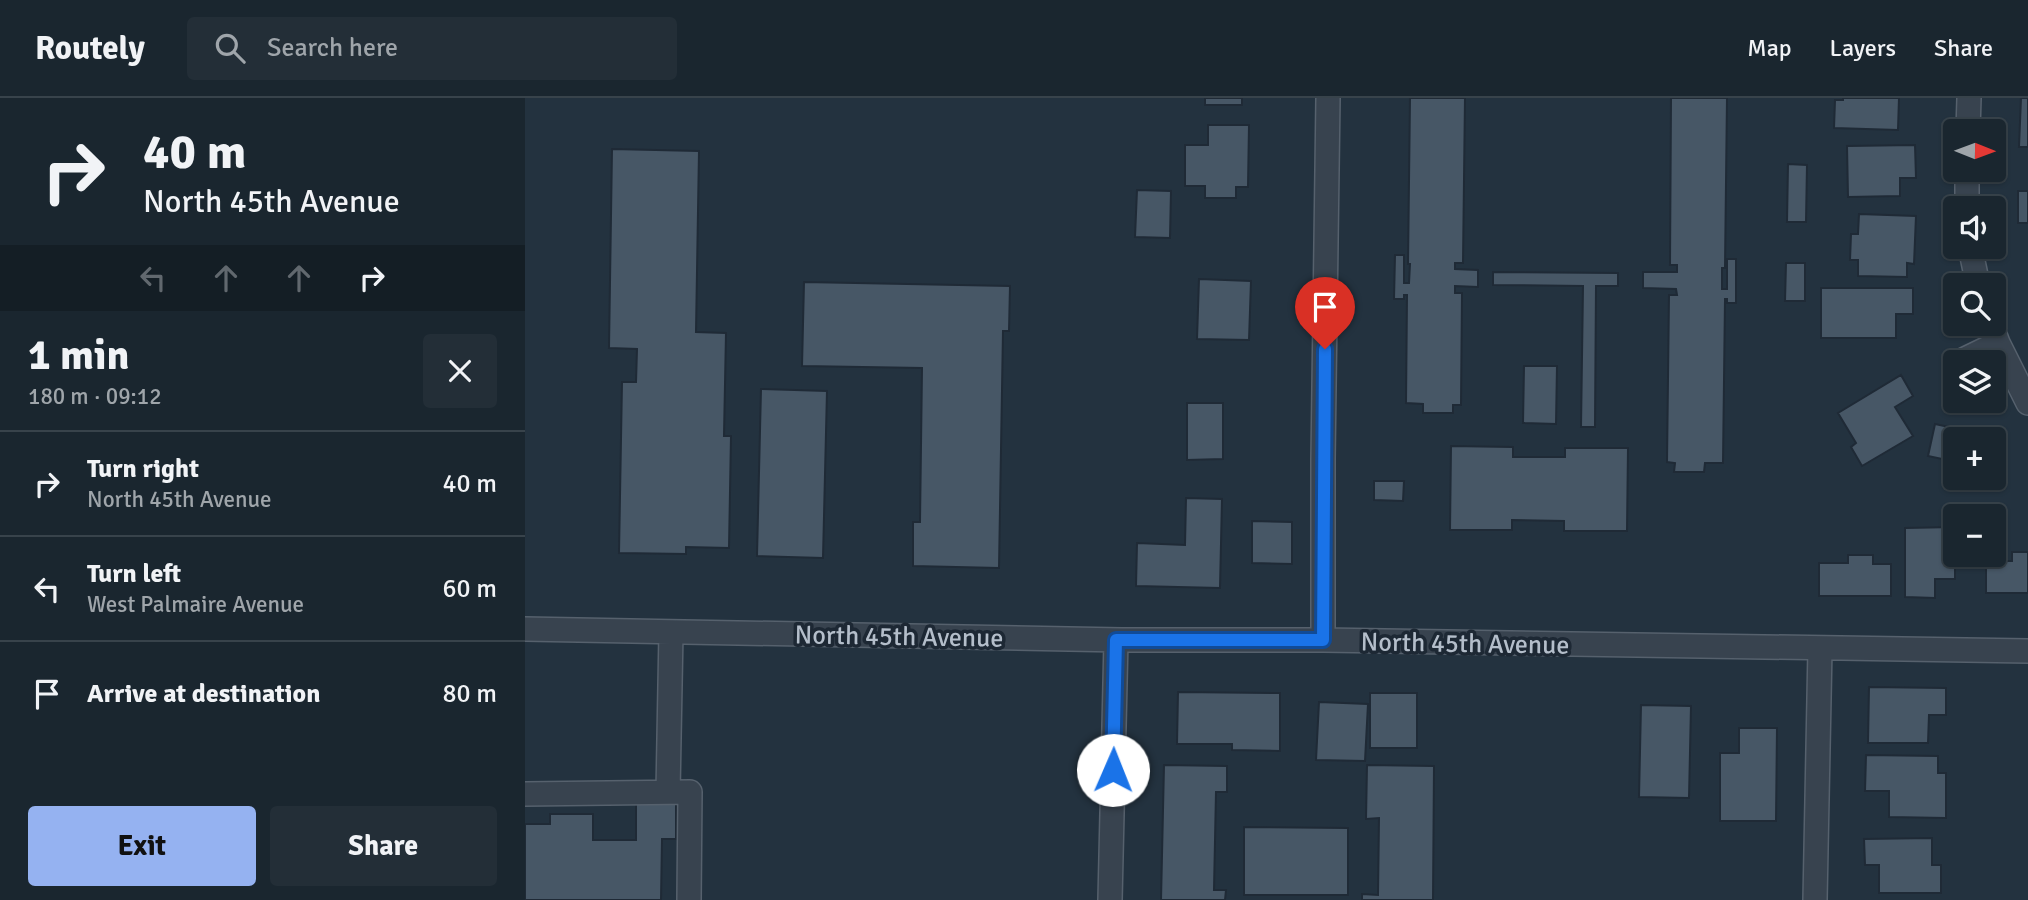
<!DOCTYPE html>
<html lang="en">
<head>
<meta charset="utf-8">
<style>
	body { margin:0; font-family:Signika,sans-serif; background:#232e37; color:#f1f3f6; height:100vh; display:flex; flex-direction:column; font-size:26px; white-space:nowrap }
	* { box-sizing:border-box; margin:0 }
	p { font-size:23px; color:#9fa5aa }
	.icon { flex:none; width:38px; height:38px; fill:none; stroke:currentColor; stroke-width:2; stroke-linecap:round; stroke-linejoin:round }
	.map { position:relative; flex:1; overflow:hidden }
	.drawer { display:flex; flex-direction:column; background:#1a262f; width:525px }
	.drawer>* { flex:none }
	.banner { background:#1a262f; color:#f1f3f6; overflow:hidden }
	.needle { width:46px; rotate:91deg }
	.controls { position:absolute; left:1418px; top:21px; display:grid; gap:14px }
	.controls a { display:grid; place-items:center; width:63px; height:63px; border-radius:7px; background:#1a262f; box-shadow:0 2px 5px #0004,0 0 0 2px #38434b; font-size:35px }
	.pin { position:absolute; display:grid; place-items:center; width:60px; height:60px; color:#fff; margin:-72px -30px; border-radius:50% 50% 50% 0; rotate:-45deg; box-shadow:0 0 7px #0007 }
	.pin .icon { rotate:45deg }
	.me { position:absolute; width:77px; margin:-38px; rotate:1deg; stroke-linejoin:round; filter:drop-shadow(0 0 5px #0008) }
	.turn { display:flex; align-items:center; gap:24px; height:147px; padding:0 28px; font-size:32px }
	.turn .icon { width:91px; height:91px; stroke-width:2.5 }
	.turn b { display:block; font-size:49px; line-height:60px }
	.lanes { display:flex; align-items:center; height:66px; padding:0 28px; background:#0003; justify-content:center; gap:35px; direction:ltr }
	.lanes .off { opacity:.35 }
	.round { display:grid; place-items:center; flex:none; width:74px; height:74px; border-radius:7px; background:#232e37 }
	.overview { display:flex; align-items:center; justify-content:space-between; height:119px; padding:0 28px }
	h1 { font-size:42px; font-weight:700; line-height:52px }
	.button { display:flex; gap:14px; margin-top:auto; padding:14px 28px }
	.button a { flex:1; height:80px; border-radius:7px; background:#95b2f1; color:#111; font-size:28px; font-weight:700; line-height:80px; text-align:center }
	.button a+a { background:#232e37; color:#f1f3f6 }
	ul { padding:0; list-style:none }
	li { display:flex; align-items:center; gap:21px; height:105px; padding:0 28px; border-top:2px solid #38434b }
	li div { flex:1 }
	li b { display:block; font-size:26px }
	li em { font-style:normal }
	header { display:flex; align-items:center; gap:42px; box-sizing:border-box; height:98px; padding:0 35px; background:#1a262f; border-bottom:2px solid #38434b }
	header strong { font-size:33px }
	nav { display:flex; gap:38px; margin-inline-start:auto; font-size:24px }
	.search { width:490px; height:63px; background:#232e37; display:flex; align-items:center; gap:18px; box-sizing:border-box; padding:0 24px; border-radius:7px; color:#9fa5aa; font-size:26px }
	main { display:flex; flex:1; min-height:0 }
	.map>svg:first-child { display:block }
	.building { fill:#475766; stroke:#1f2a36; stroke-width:2 }
	.lines { fill:none; stroke-linecap:round; stroke-linejoin:round }
	.minor-casing { stroke:#56616d; stroke-width:26 }
	.minor { stroke:#38434f; stroke-width:23 }
	.route-casing { stroke:#114b97; stroke-width:18 }
	.route { stroke:#1a73e8; stroke-width:12 }
	.labels { text-anchor:middle; stroke-width:7; stroke-linejoin:round; paint-order:stroke }
	.street-label { font-size:26px; fill:#b4beca; stroke:#1d2834 }
</style>
</head>
<body>
<header>
<strong>Routely</strong>
<div class="search"><svg class="icon" aria-label="search" viewBox="0 0 24 24"><circle cx="10" cy="10" r="6"/><path d="M15 15l6 6"/></svg>Search here</div>
<nav><a>Map</a><a>Layers</a><a>Share</a></nav>
</header>
<main>
<section class="drawer">
<div class="banner">
<div class="turn"><svg class="icon" aria-label="right" viewBox="0 0 24 24"><path d="M7 20v-9h11M14 6l5 5-5 5"/></svg><div><b>40 m</b>North 45th Avenue</div></div>
<div class="lanes"><svg class="icon off" aria-label="left" viewBox="0 0 24 24"><path d="M17 20v-9H6M10 6l-5 5 5 5"/></svg><svg class="icon off" aria-label="ahead" viewBox="0 0 24 24"><path d="M12 20V5M6 11l6-6 6 6"/></svg><svg class="icon off" aria-label="ahead" viewBox="0 0 24 24"><path d="M12 20V5M6 11l6-6 6 6"/></svg><svg class="icon" aria-label="right" viewBox="0 0 24 24"><path d="M7 20v-9h11M14 6l5 5-5 5"/></svg></div>
</div>
<div class="overview"><div><h1>1 min</h1><p>180 m · 09:12</p></div><a class="round"><svg class="icon" aria-label="close" viewBox="0 0 24 24"><path d="M6 6l12 12M18 6L6 18"/></svg></a></div>
<ul>
<li><svg class="icon" aria-label="right" viewBox="0 0 24 24"><path d="M7 20v-9h11M14 6l5 5-5 5"/></svg><div><b>Turn right</b><p>North 45th Avenue</p></div><em>40 m</em></li>
<li><svg class="icon" aria-label="left" viewBox="0 0 24 24"><path d="M17 20v-9H6M10 6l-5 5 5 5"/></svg><div><b>Turn left</b><p>West Palmaire Avenue</p></div><em>60 m</em></li>
<li><svg class="icon" aria-label="arrive" viewBox="0 0 24 24"><path d="M6 21V4h12l-3 4 3 4H6"/></svg><div><b>Arrive at destination</b></div><em>80 m</em></li>
</ul>
<div class="button"><a>Exit</a><a>Share</a></div>
</section>
<div class="map">
<svg width="1503" height="802" viewBox="0 0 1503 802">
	<rect width="100%" height="100%" fill="#23323f"/>
	<path class="building" d="M 680,0 L 717,0 L 717,7 L 680,7 Z
		M 885,0 L 940,0 L 938,165 L 930,165 L 930,171 L 953,172 L 953,189 L 930,188 L 930,195 L 937,195 L 936,307 L 928,307 L 928,315 L 898,315 L 898,306 L 881,305 L 882,197 L 879,197 L 879,201 L 869,201 L 870,157 L 879,157 L 879,185 L 884,185 L 885,166 L 883,166 Z
		M 1146,0 L 1202,0 L 1200,170 L 1197,170 L 1197,191 L 1202,191 L 1202,161 L 1211,161 L 1211,205 L 1202,205 L 1202,201 L 1200,201 L 1198,365 L 1180,365 L 1179,374 L 1149,374 L 1150,365 L 1142,364 L 1144,197 L 1152,197 L 1151,191 L 1118,190 L 1118,174 L 1152,174 L 1152,167 L 1145,167 Z
		M 1318,0 L 1374,0 L 1373,32 L 1309,30 L 1310,2 L 1318,2 Z
		M 1496,0 L 1503,0 L 1503,49 L 1494,49 Z
		M 683,27 L 724,27 L 723,89 L 711,89 L 711,100 L 680,100 L 680,88 L 660,88 L 660,47 L 683,47 Z
		M 1390,47 L 1391,80 L 1375,80 L 1375,98 L 1323,99 L 1322,48 Z
		M 87,51 L 174,53 L 171,234 L 201,235 L 199,338 L 206,338 L 204,450 L 161,449 L 161,456 L 94,455 L 97,284 L 111,284 L 112,251 L 84,250 Z
		M 1263,66 L 1282,67 L 1281,124 L 1262,124 Z
		M 612,92 L 646,93 L 645,140 L 610,139 Z
		M 1493,93 L 1503,93 L 1503,125 L 1493,125 Z
		M 1334,116 L 1391,118 L 1389,166 L 1382,165 L 1382,179 L 1333,178 L 1333,162 L 1325,162 L 1326,136 L 1333,136 Z
		M 1261,165 L 1280,165 L 1280,203 L 1260,203 Z
		M 968,174 L 1093,175 L 1093,188 L 1071,188 L 1070,329 L 1056,329 L 1058,188 L 968,187 Z
		M 674,181 L 726,183 L 724,242 L 672,241 Z
		M 279,184 L 485,188 L 484,233 L 478,233 L 474,470 L 388,468 L 388,424 L 395,424 L 397,270 L 277,268 Z
		M 1296,190 L 1388,190 L 1388,216 L 1371,216 L 1371,240 L 1296,240 Z
		M 999,268 L 1032,268 L 1031,326 L 998,325 Z
		M 1376,277 L 1388,298 L 1370,309 L 1388,338 L 1337,368 L 1326,349 L 1331,345 L 1313,315 Z
		M 236,291 L 302,293 L 298,460 L 232,458 Z
		M 662,305 L 698,305 L 698,361 L 662,362 Z
		M 1410,326 L 1481,341 L 1474,375 L 1468,374 L 1468,341 L 1430,341 L 1430,372 L 1420,370 L 1422,362 L 1403,358 Z
		M 926,348 L 988,349 L 988,359 L 1040,359 L 1040,350 L 1103,350 L 1102,433 L 1039,433 L 1039,423 L 987,422 L 987,432 L 925,432 Z
		M 849,383 L 879,383 L 878,403 L 849,402 Z
		M 661,400 L 697,401 L 695,490 L 611,488 L 612,445 L 660,447 Z
		M 727,423 L 767,424 L 767,466 L 727,465 Z
		M 1430,429 L 1430,481 L 1410,481 L 1410,500 L 1380,499 L 1380,430 Z
		M 1487,454 L 1503,454 L 1503,495 L 1461,495 L 1461,463 L 1487,463 Z
		M 1323,457 L 1348,457 L 1348,466 L 1366,466 L 1366,498 L 1294,498 L 1294,465 L 1323,465 Z
		M 1344,589 L 1421,590 L 1421,617 L 1404,617 L 1403,645 L 1343,645 Z
		M 653,594 L 755,595 L 755,653 L 707,652 L 707,646 L 652,646 Z
		M 845,595 L 892,595 L 892,650 L 845,650 Z
		M 794,604 L 843,606 L 840,663 L 791,662 Z
		M 1116,607 L 1166,608 L 1164,700 L 1114,699 Z
		M 1214,630 L 1252,630 L 1251,723 L 1195,723 L 1195,655 L 1214,655 Z
		M 1341,657 L 1413,658 L 1413,675 L 1421,675 L 1421,720 L 1364,719 L 1364,693 L 1340,693 Z
		M 639,667 L 702,668 L 702,694 L 691,694 L 689,792 L 701,792 L 700,802 L 636,802 Z
		M 842,667 L 909,668 L 908,802 L 837,802 L 837,796 L 853,797 L 854,720 L 841,721 Z
		M 111,700 L 151,701 L 151,741 L 137,741 L 136,802 L 0,802 L 0,726 L 25,726 L 25,716 L 68,716 L 68,742 L 111,742 Z
		M 719,729 L 823,730 L 823,797 L 719,797 Z
		M 1407,740 L 1407,767 L 1416,767 L 1416,795 L 1354,795 L 1354,767 L 1340,767 L 1339,741 Z"/>
	<g class="lines">
		<g class="minor-casing">
			<path id="minor" d="M 1443,33 L 1444,0
				M 1442,110 L 1442,72
				M 1445,149 L 1453,187
				M 1466,226 L 1473,245 L 1503,305
				M 1440,261 L 1473,245
				M 0,531 L 597,542 L 798,542 L 1503,553
				M 798,542 L 798,361 L 803,0
				M 143,694 L 146,534
				M 0,696 L 165,694 L 164,802
				M 585,802 L 591,542
				M 1290,802 L 1295,550"/>
		</g>
		<use href="#minor" class="minor"/>
	</g>
	<g class="lines">
		<g class="route-casing">
			<path id="route" d="M 588,672 L 591,542 L 798,542 L 800,251"/>
		</g>
		<use href="#route" class="route"/>
	</g>
	<g class="labels">
		<g class="street-label">
			<text transform="translate(374 538) rotate(1)" y="9">North 45th Avenue</text>
			<text transform="translate(940 545) rotate(1)" y="9">North 45th Avenue</text>
		</g>
	</g>
</svg>
<div class="controls">
<a><svg class="needle" viewBox="-14 -14 28 28"><path d="M0-13l5 13h-10z" fill="#e53935"/><path d="M0 13l5-13h-10z" fill="#9fa5aa"/></svg></a>
<a><svg class="icon" aria-label="sound" viewBox="0 0 24 24"><path d="M4 9h4l5-4v14l-5-4H4zM17 9q2 3 0 6"/></svg></a>
<a><svg class="icon" aria-label="search" viewBox="0 0 24 24"><circle cx="10" cy="10" r="6"/><path d="M15 15l6 6"/></svg></a>
<a><svg class="icon" aria-label="layers" viewBox="0 0 24 24"><path d="M12 4l9 5-9 5-9-5zM3 14l9 5 9-5"/></svg></a>
<a>+</a>
<a>−</a>
</div>
<div class="pin" style="left:800px;top:251px;background:#d93025"><svg class="icon" aria-label="arrive" viewBox="0 0 24 24"><path d="M6 21V4h12l-3 4 3 4H6"/></svg></div>
<svg class="me" style="left:588px;top:672px" viewBox="-20 -20 40 40"><circle r="19" fill="#fff"/><path d="M0-13L10 11 0 6-10 11z" fill="#1a73e8"/></svg>
</div>
</main>
</body>
</html>
